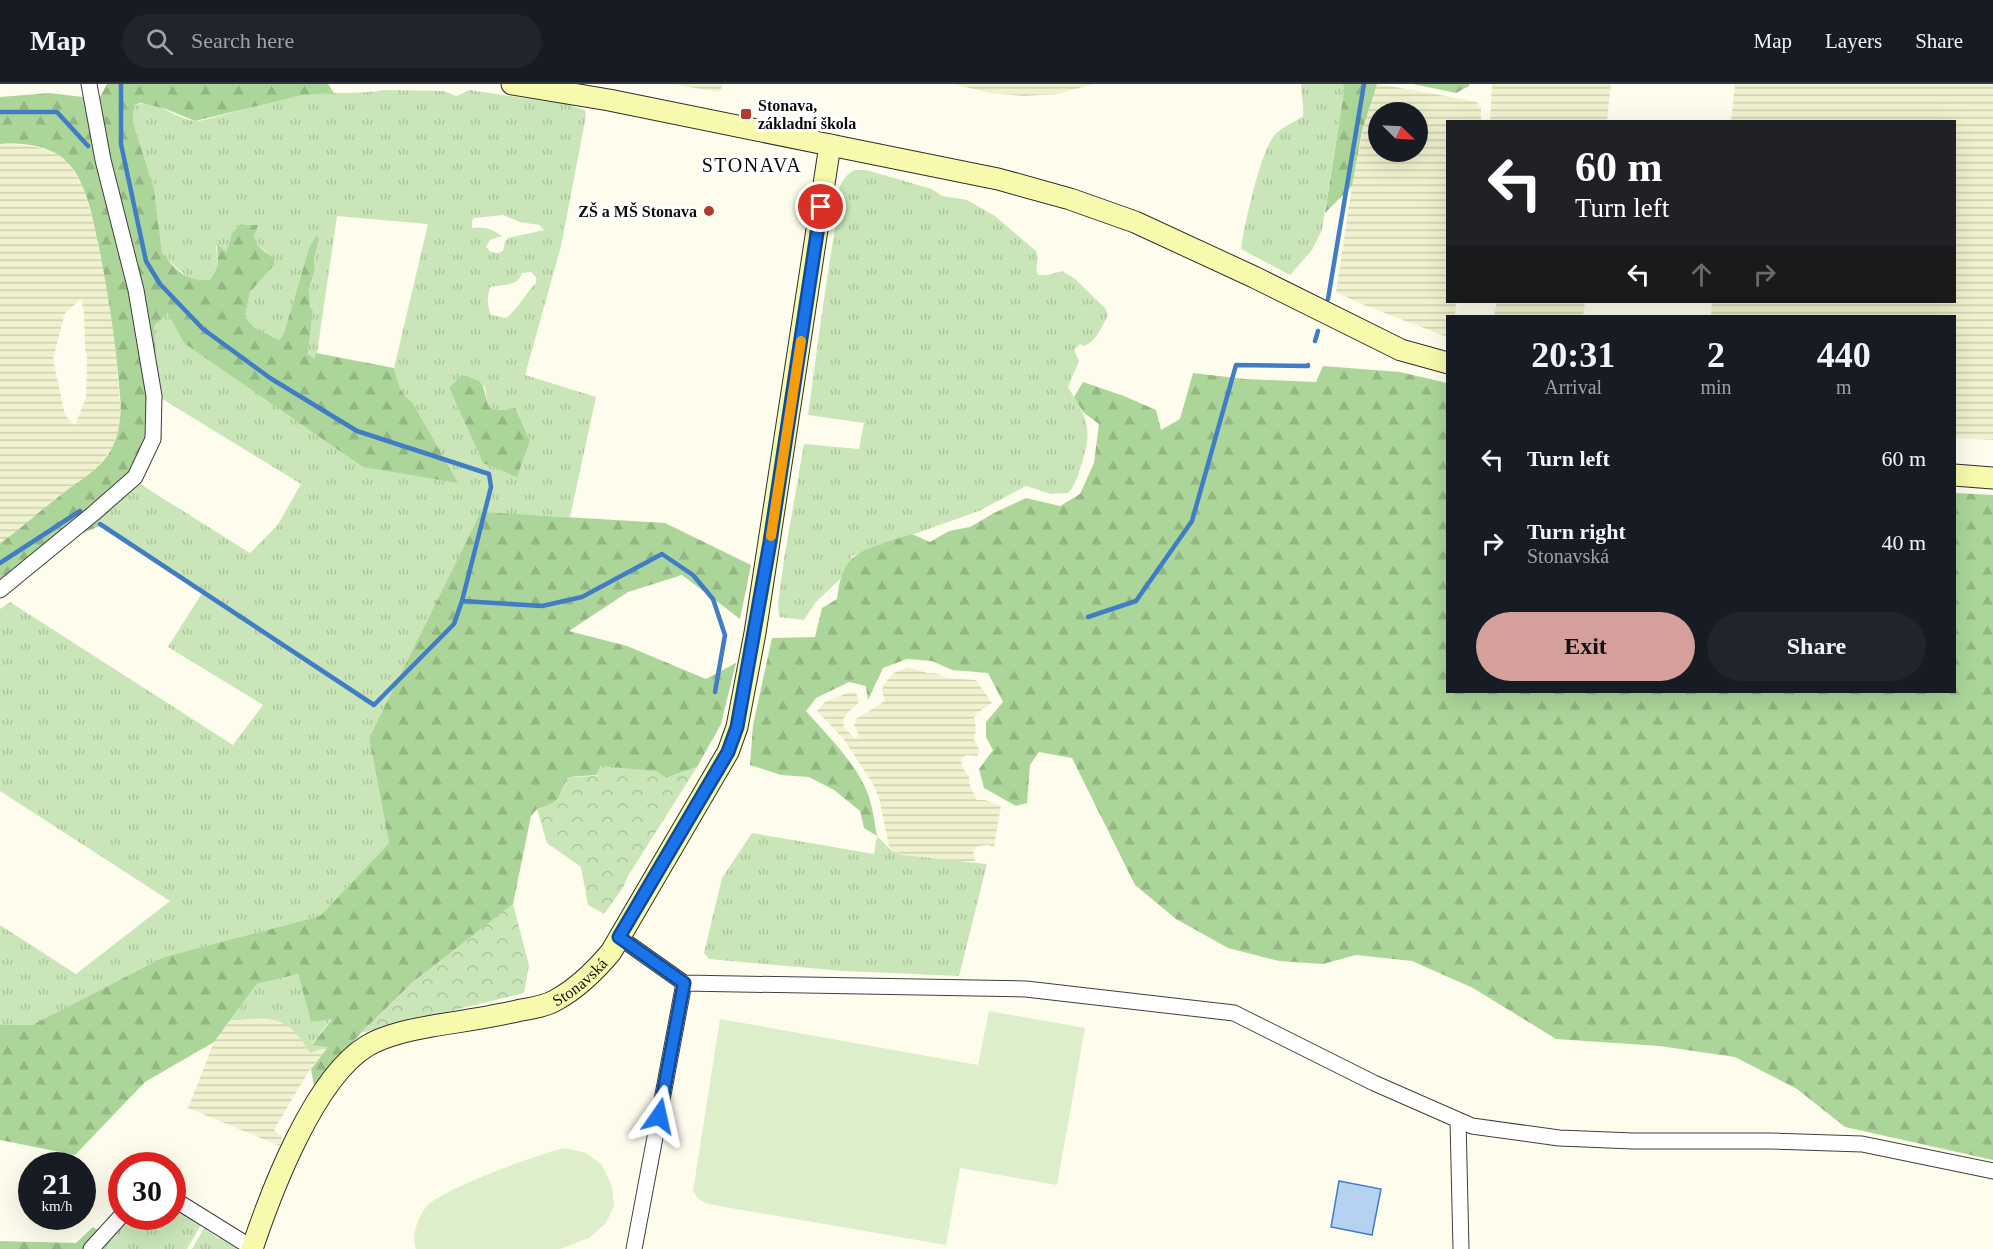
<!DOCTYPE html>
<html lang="en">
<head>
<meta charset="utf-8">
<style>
	body { margin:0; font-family:"Times New Roman",serif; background:#20242c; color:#f1f3f6; height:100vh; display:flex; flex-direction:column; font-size:22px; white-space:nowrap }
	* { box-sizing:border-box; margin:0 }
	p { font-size:20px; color:#9ea1a6 }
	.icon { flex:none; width:33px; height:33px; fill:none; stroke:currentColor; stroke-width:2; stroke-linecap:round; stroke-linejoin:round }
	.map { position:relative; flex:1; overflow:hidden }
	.side { position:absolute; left:1446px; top:231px; width:510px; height:378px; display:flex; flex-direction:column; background:#171b24; border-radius:0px; box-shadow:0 6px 24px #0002 }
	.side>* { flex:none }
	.hud { position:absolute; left:1446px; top:36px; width:510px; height:183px; border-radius:0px; box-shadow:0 6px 24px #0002; background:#202124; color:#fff; overflow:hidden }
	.needle { width:39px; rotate:114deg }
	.fabs { position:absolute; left:1368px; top:18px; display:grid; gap:12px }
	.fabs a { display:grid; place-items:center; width:60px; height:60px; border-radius:50%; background:#171b24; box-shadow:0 6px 24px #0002; font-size:30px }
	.speed { position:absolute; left:18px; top:1068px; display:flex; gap:12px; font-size:30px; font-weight:700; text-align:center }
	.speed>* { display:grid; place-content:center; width:78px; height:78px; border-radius:50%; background:#171b24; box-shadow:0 6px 24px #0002; line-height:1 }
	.speed small { font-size:15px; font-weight:400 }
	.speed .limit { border:9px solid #d22; background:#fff; color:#111 }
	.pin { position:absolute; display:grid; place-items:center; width:51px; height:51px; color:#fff; margin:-26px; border:3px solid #fff; border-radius:50%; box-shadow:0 2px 6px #0007 }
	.me { position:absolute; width:66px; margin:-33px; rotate:11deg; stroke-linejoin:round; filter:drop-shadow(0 0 4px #0008) }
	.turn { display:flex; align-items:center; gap:21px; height:126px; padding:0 30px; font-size:27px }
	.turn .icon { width:78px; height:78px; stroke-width:2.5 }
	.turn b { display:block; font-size:42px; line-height:51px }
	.lanes { display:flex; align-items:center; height:57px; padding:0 30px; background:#0003; justify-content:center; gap:30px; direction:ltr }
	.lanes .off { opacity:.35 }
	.eta { display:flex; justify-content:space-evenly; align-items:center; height:102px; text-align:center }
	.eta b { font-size:36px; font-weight:700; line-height:42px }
	.primary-button { display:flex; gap:12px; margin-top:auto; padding:12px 30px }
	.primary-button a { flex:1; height:69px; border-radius:36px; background:#d5a09c; color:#111; font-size:24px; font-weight:700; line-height:69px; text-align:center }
	.primary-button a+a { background:#20242c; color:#f1f3f6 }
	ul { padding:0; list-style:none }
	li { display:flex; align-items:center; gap:18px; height:84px; padding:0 30px }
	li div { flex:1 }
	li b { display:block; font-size:22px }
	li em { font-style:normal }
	header { display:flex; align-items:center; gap:36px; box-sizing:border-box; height:84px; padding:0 30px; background:#171b24; border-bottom:2px solid #363941 }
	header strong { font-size:28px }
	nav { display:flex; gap:33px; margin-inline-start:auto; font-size:21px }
	.search { width:420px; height:54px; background:#20242c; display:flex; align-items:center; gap:15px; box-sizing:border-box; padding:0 21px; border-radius:33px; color:#9ea1a6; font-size:22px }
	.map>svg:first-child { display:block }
	.farmland { fill:url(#farmland-rules); fill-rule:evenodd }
	.grass { fill:url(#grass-tufts); fill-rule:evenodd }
	.forest { fill:url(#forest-firs) }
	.park { fill:url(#park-crowns) }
	.pitch { fill:#dceeca }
	.water { fill:#b5d2f2; stroke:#407dc4; stroke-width:1.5 }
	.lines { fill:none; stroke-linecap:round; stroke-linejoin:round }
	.stream { stroke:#407dc4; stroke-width:4.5 }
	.street-casing { stroke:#3f3f3f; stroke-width:17 }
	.secondary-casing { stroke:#2e2e2e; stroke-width:23 }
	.street { stroke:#fff; stroke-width:15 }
	.secondary { stroke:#f7faac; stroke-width:21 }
	.route-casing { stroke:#114b97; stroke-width:15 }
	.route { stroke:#1a73e8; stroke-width:10 }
	.slow { stroke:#f59e0b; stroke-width:10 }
	.poi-dot { fill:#b33a2d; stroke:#fff; stroke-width:2 }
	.labels { text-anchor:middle; stroke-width:6; stroke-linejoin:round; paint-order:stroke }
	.poi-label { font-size:16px; font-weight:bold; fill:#0c0c0c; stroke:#fff; text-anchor:start }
	.street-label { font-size:16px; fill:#0c0c0c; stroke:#fff }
	.quarter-label { font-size:20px; letter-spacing:1.5px; fill:#0c0c0c; stroke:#fff }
</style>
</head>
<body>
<header>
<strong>Map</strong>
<div class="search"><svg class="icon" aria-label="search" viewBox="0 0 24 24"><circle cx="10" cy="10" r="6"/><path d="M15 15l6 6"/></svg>Search here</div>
<nav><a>Map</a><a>Layers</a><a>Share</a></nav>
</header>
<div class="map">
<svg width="1993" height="1165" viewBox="0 0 1993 1165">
	<defs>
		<pattern id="farmland-rules" width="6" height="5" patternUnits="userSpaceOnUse" patternTransform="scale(1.5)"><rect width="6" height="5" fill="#f0f2cf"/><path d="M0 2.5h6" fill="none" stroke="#cdceb1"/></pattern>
		<pattern id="grass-tufts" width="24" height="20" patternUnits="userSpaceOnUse" patternTransform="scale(1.5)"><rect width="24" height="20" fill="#cae6b9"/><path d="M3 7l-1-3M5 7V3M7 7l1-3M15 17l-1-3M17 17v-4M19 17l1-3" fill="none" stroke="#acc49e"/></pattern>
		<pattern id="forest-firs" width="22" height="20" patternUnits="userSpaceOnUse" patternTransform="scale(1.5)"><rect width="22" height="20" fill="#acd699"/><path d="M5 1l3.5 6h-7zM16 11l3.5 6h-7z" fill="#93b683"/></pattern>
		<pattern id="park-crowns" width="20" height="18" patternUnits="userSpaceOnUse" patternTransform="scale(1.5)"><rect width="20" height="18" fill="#cae6b9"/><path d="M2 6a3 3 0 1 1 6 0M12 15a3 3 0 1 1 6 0" fill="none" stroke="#acc49e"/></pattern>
	</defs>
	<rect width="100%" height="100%" fill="#fefded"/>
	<path class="farmland" d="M 671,0 L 723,0 L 720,8 Z
		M 953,0 L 1093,0 L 1058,10 L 1023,12 L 990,9 Z
		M 1378,0 L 1474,17 L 1478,19 L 1481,25 L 1481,37 L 1448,38 L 1448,218 L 1456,218 L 1455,232 L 1448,232 L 1447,253 L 1359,219 L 1336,208 L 1352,102 L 1363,45 L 1376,1 ZM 1378,28 L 1418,28 L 1418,68 L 1378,68 Z
		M 1492,0 L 1611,0 L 1607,37 L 1490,37 Z
		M 1735,0 L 1993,0 L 1993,356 L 1955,354 L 1954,232 L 1711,232 L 1712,218 L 1954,218 L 1954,38 L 1731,37 Z
		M 3,59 L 32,62 L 54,68 L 68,78 L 84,104 L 94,142 L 110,216 L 115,258 L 121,333 L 119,346 L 113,363 L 99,381 L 78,400 L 58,412 L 19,446 L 0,459 L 0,60 ZM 81,215 L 84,228 L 85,265 L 87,271 L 86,314 L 75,341 L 65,331 L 53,275 L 65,229 Z
		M 1497,218 L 1585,218 L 1583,232 L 1494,232 Z
		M 908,583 L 927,589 L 936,589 L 947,594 L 976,596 L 992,619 L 977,629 L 974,634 L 976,645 L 974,656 L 980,667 L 977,672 L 967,671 L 961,674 L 962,683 L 969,692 L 970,702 L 977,716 L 985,716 L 1001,722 L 994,763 L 988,761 L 979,762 L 973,766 L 975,777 L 953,777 L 903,771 L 893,767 L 889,762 L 879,714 L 873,700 L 843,654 L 817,627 L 825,618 L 850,608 L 855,608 L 859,615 L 858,620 L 848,628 L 843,635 L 844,643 L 855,655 L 859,651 L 854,641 L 856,635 L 885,617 L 882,606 L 884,600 L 894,589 Z
		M 253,935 L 280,936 L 299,951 L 310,968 L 329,962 L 310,985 L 274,1046 L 282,1053 L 280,1062 L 188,1024 L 214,958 L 230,937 Z"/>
	<path class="grass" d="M 1301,0 L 1343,0 L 1344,7 L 1322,146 L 1312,166 L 1290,191 L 1241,165 C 1244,142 1260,70 1273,53 C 1281,42 1293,40 1303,32 C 1304,21 1301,11 1301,0 Z
		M 384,6 L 443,7 L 457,12 L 469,6 L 566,20 L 585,26 L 586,32 L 561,162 L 525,291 L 596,313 L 570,433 L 481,429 L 369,654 L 389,759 L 320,832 L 164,873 L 32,941 L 0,941 L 0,841 L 76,890 L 170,817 L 0,707 L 0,525 L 10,518 L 233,661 L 263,621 L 168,563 L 204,506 L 98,438 L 140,400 L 250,469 L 277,442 L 301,400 L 159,313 L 154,242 L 168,228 L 412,318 C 399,309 398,298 394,284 L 428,140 L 337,132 L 316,276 L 308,270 L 313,226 L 307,215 L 315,186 L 314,176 L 316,166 L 309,164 L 284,249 L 279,256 L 254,243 L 245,233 L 250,208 L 262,194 L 267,168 L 258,162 L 254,153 L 257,144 C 235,134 231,150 226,169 L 219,160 L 216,162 L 218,181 L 211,195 L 195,197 L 188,193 L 167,176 L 162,168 L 154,105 L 133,38 L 133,22 C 154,13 174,34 194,37 C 202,38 221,31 230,29 C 254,23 278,15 302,11 C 328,7 359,11 384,6 ZM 503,131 L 520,138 L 539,141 L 544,146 L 508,154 L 505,157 L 503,167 L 499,169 L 491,168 L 486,163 L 490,156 L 502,152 C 493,145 484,142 472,144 L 472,137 L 474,134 ZM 531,188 L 536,193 L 536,199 C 525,210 518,225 506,234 L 491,231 C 487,220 487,214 490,203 C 503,200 518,203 522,189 ZM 471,293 L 485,303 L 487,318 L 490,325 L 505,326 L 515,323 L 530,357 L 517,392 L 483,379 L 449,304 Z
		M 855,86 L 866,86 L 932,105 L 942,112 L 967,116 L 995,132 L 1036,167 C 1040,175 1034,183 1038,191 L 1048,191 L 1062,187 L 1074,194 L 1106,225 L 1108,231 C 1102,242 1096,259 1083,262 L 1080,260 L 1074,266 L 1079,277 L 1068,303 C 1087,335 1093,342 1082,379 C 1078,390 1076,401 1068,409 L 1051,410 L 1026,402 L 979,427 L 852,472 L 840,495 L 815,519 L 804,536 L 779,533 L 778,521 L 784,475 L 804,360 L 859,365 L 864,339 L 808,331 C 817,267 825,202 836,139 C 839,126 836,115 840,102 C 843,95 848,89 855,86 Z
		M 752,749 L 874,770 L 877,752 L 892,767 L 903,771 L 987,780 L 959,892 L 844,887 L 709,875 L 704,869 L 722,794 Z
		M 298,890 L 311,938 L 332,934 L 312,960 L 329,962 L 310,969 C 287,930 272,933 230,937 L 257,900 Z
		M 173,1123 L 203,1137 L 187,1165 L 106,1165 L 112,1156 L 108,1154 L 119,1139 L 130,1133 L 172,1132 Z
		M 204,1144 L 219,1155 L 222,1151 L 241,1165 L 192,1165 Z"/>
	<path class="forest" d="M 107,0 L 328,0 L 334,9 L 302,11 L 195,37 L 166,25 L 146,20 L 140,19 L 133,22 L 133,38 L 154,105 L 162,168 C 173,185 190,200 211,195 L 218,181 L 217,159 L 226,168 L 232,149 L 240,141 L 258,141 L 254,153 L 258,162 L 274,175 L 274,181 L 250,208 L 245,233 L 254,243 L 279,256 L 284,249 L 309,164 L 316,152 L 319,153 L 314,176 L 315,186 L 309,206 L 310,222 L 313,226 L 308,270 L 315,275 L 316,269 L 394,284 C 398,298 399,309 412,318 L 458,399 L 363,383 L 184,259 L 168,229 L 154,242 L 162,355 L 140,400 L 98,438 L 102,441 L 28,473 L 0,511 L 0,459 C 20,446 37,429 57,414 C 76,398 102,386 113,362 C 117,354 119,344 120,335 C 122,321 119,305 118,290 C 114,245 107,203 98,159 C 92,132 87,100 68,79 C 54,62 21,58 0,60 L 0,13 L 50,9 L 99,15 Z
		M 1343,0 L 1377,0 L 1362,47 L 1352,102 L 1325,129 L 1344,7 Z
		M 1413,0 L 1469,0 L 1469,2 L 1456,9 Z
		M 1323,282 L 1400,288 L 1447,299 L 1448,608 L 1954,608 L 1955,409 L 1993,411 L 1993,1076 L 1845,1043 L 1797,1005 L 1735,973 L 1659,962 L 1556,955 L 1473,904 L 1412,877 L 1356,871 L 1323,880 L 1279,877 L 1228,864 L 1176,835 L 1135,801 L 1072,674 L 1039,668 L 1030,681 L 1027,719 L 1016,722 L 984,704 L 979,685 L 993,666 L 986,653 L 986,638 L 1003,618 L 988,589 L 952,586 L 932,577 L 907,575 L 883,584 L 868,616 L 866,602 L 849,598 L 816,614 L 806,627 C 826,650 850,673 864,701 C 872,716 874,735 877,752 L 864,744 L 860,727 L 834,706 L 809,693 L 781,691 L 750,681 L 753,641 L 772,554 L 815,553 L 822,524 L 837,515 C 839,502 840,490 848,479 C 858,464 895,456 912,450 L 930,458 L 949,447 L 970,443 L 994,429 L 1026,414 L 1060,422 L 1080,410 L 1094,379 L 1099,340 L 1083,328 L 1074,313 L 1083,298 L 1124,312 L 1156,326 L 1161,346 L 1180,335 L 1193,289 L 1245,295 L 1316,298 Z
		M 462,291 C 491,298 480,304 490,325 L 505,326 L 515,323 L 530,357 L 517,393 L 483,379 L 449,304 Z
		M 481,428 L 665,439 L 751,481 L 740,535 L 682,491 L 628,508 L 569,547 L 627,562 L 706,595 L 736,579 L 721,640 L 697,683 L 666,694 L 655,687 L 568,693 L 557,717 L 547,722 L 537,725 L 531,732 L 513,820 L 483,846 L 414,897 L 361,949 L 314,1002 L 311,985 L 328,963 L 312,961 L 332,935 L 311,938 L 298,890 L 257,900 L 214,958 L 145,998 L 75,1071 L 0,1056 L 0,941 L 32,941 L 164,873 L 320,832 L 389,759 L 369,654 Z
		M 93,1143 L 112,1156 L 106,1165 L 0,1165 L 0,1157 L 76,1159 Z"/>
	<path class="park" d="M 601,682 L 655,687 L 666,694 L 697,683 L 628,792 L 623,804 L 604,830 L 588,821 L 581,783 L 547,759 L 537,725 C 560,719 559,713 568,693 L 595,692 Z
		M 513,820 L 529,881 L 524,909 L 361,949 L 414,897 Z"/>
	<path class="pitch" d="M 989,927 L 1085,944 L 1057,1101 L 960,1084 L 946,1161 L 708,1120 L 698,1115 L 693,1107 L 720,935 L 978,981 Z
		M 565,1064 L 586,1069 L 602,1081 L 612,1102 L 614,1122 L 606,1139 L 589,1154 L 560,1165 L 416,1165 C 411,1152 418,1132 427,1122 C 442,1105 541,1069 565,1064 Z"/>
	<path class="water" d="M 1339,1097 L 1381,1105 L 1372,1151 L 1331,1143 Z"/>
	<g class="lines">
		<path class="stream" d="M 121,0 L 121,60 L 146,177 L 160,200 L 203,245 L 270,294 L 357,347 L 489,390 L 491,403 L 462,517 L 542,522 L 582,513 L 662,470 L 693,491 L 713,515 L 725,551 L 715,608
			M 0,28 L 57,28 L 88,62
			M 1328,215 L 1364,0
			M 1315,257 L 1318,247
			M 100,440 L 374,621 L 454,540 L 462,517
			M 0,479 L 80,427
			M 1088,533 L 1136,517 L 1192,437 L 1236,281 L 1308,282 L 1308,281"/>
		<g class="street-casing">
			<path id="street" d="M 0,506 L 94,429 L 135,393 L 153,355 L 154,312 L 136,206 L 103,76 L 89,0
				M 619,853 L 684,899 L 634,1165
				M 684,899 L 1026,905 L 1234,929 L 1374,999 L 1472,1042 L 1559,1054 L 1633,1057 L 1769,1057 L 1862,1060 L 1993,1087
				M 1458,1036 L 1461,1165
				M 172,1118 L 180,1119 L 254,1165
				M 91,1165 L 122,1131"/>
		</g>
		<g class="secondary-casing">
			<g id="secondary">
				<path d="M 512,0 L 609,16 L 830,61 L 998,95 L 1070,115 L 1135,138 L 1254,193 L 1401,266 L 1448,279"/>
				<path d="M 1954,391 L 1993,394"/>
				<path id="s1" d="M 252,1165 C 271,1108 314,994 367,962 C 385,951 411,946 432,942 C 462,937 492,933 521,926 C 533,924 546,922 556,916 C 578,904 595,887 611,868 L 728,668 L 737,643 L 755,549 L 830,61"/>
			</g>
		</g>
		<use href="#street" class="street"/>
		<use href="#secondary" class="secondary"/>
	</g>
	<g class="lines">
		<g class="route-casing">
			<path id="route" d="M 659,1032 L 684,899 L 619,853 L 728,668 L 737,643 L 770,458 L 821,123"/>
		</g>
		<use href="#route" class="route"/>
		<path class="slow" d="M 771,452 L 801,257"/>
	</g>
	<g class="poi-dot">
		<rect x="740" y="24" width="12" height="12" rx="3"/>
		<circle cx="709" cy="127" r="6"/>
	</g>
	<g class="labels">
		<g class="poi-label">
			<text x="758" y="27">Stonava,<tspan x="758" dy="18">základní škola</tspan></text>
			<text x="697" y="133" text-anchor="end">ZŠ a MŠ Stonava</text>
		</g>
		<g class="street-label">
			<text dy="6" stroke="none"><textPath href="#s1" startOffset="462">Stonavská</textPath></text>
		</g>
		<g class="quarter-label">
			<text x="752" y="88">STONAVA</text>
		</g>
	</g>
</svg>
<div class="fabs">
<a><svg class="needle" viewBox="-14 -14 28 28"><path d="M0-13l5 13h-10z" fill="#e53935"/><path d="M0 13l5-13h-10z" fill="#9ea1a6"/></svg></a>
</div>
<div class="speed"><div>21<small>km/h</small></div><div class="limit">30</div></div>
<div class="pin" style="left:821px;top:123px;background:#d93025"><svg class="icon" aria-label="arrive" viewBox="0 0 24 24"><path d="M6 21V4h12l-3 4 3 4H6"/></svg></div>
<svg class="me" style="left:659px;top:1032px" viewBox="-20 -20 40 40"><path d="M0-17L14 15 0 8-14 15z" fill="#1a73e8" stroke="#fff" stroke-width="4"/></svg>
<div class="hud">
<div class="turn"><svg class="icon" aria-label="left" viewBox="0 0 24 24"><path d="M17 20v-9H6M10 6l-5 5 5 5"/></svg><div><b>60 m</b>Turn left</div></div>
<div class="lanes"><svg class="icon" aria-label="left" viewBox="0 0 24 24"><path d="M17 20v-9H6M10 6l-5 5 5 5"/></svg><svg class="icon off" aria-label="ahead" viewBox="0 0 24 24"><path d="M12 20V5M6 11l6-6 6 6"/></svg><svg class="icon off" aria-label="right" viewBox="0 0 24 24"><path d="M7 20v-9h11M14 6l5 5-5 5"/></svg></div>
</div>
<section class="side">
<div class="eta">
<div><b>20:31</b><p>Arrival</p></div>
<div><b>2</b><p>min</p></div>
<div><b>440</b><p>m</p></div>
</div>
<ul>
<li><svg class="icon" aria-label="left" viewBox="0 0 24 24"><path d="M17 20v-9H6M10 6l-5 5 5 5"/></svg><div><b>Turn left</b></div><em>60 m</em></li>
<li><svg class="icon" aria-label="right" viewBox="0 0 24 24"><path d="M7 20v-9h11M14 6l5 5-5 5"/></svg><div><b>Turn right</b><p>Stonavská</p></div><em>40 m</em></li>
</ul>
<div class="primary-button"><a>Exit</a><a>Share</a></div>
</section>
</div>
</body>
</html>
